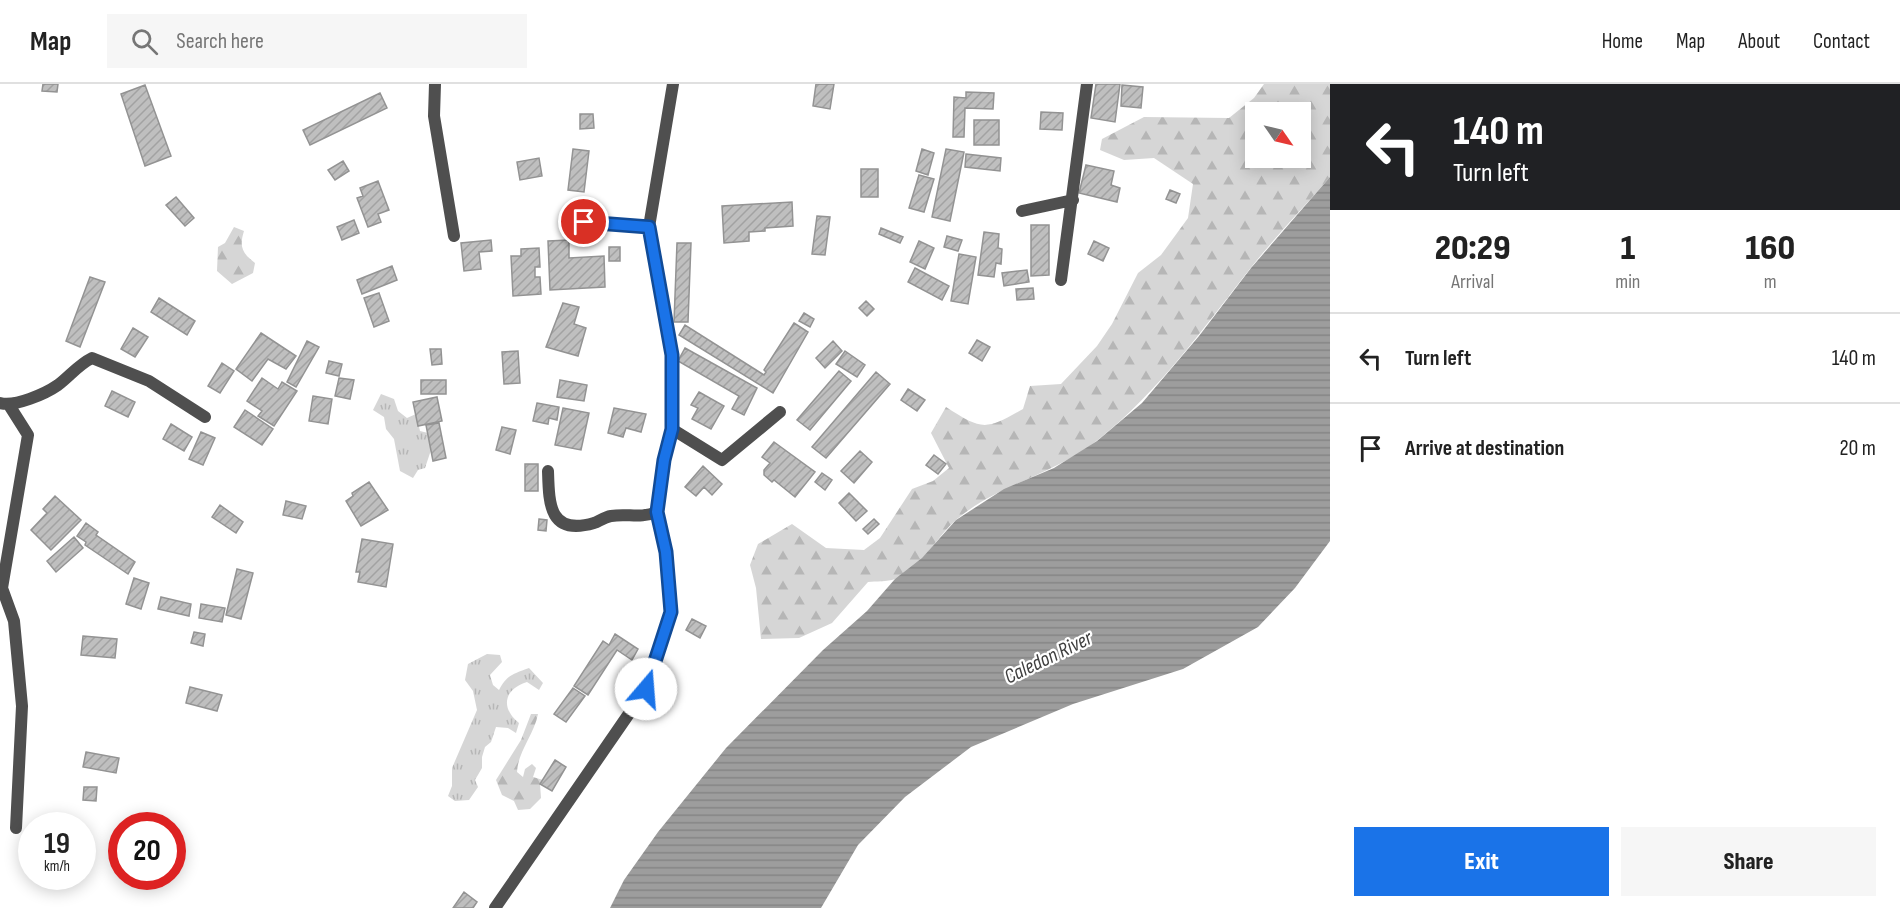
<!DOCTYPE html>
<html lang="en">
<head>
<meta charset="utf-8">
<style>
	body { margin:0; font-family:"Sofia Sans Condensed",sans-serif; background:#f6f6f6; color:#222; height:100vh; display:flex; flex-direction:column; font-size:22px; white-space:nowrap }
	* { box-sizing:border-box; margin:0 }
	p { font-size:20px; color:#767676 }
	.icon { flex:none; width:33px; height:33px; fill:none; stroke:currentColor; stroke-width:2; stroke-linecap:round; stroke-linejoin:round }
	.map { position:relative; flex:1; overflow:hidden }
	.panel { display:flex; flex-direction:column; background:#fff; width:570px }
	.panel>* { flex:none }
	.top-card { background:#202124; color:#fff; overflow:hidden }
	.needle { width:39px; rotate:124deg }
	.tools { position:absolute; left:1245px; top:18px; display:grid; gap:12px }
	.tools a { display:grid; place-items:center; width:66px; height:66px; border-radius:0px; background:#fff; box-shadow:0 3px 15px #0003; font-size:30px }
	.speed { position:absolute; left:18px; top:728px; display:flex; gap:12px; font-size:30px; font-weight:700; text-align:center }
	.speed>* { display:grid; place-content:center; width:78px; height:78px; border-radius:50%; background:#fff; box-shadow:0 3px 15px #0003; line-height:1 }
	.speed small { font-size:15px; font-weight:400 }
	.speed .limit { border:9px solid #d22; background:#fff; color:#111 }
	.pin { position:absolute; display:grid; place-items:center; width:51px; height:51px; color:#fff; margin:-26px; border:3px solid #fff; border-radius:50%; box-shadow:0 2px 6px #0007 }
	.me { position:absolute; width:66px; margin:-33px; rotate:18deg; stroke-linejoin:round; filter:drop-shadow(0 0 4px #0008) }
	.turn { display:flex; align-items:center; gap:21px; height:126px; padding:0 24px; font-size:27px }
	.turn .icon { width:78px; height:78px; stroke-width:2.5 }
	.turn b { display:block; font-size:42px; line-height:51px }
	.eta { display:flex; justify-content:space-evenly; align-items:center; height:102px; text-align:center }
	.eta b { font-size:36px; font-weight:800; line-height:42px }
	.primary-button { display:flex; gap:12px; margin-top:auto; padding:12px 24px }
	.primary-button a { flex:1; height:69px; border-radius:0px; background:#1a73e8; color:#fff; font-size:24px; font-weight:800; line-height:69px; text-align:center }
	.primary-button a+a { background:#f6f6f6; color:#222 }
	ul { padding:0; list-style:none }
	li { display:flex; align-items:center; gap:18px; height:90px; padding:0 24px; border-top:2px solid #e0e0e0 }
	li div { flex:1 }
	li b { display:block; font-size:22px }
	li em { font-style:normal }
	header { display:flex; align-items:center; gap:36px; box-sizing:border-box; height:84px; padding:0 30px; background:#fff; border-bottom:2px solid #e0e0e0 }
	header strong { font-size:28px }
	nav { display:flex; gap:33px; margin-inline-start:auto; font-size:21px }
	.search { width:420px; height:54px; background:#f6f6f6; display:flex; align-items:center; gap:15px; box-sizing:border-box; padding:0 21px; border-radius:0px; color:#767676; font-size:22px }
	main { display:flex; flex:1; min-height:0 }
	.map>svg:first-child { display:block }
	.grass { fill:url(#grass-tufts) }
	.forest { fill:url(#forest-firs); fill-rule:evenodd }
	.water { fill:url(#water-rules) }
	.building { fill:url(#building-hatch); stroke:#939393; stroke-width:1.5 }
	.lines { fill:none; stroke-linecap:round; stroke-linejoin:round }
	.lane { stroke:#4f4f4f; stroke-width:12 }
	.street { stroke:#4f4f4f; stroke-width:12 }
	.route-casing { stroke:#114b97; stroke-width:15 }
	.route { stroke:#1a73e8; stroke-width:10 }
	.labels { text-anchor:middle; stroke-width:4.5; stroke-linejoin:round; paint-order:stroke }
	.water-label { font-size:21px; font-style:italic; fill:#3e3e3e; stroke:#fff }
</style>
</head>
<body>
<header>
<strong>Map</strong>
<div class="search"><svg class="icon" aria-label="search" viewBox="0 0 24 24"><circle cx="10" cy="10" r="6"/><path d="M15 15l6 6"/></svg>Search here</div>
<nav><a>Home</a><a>Map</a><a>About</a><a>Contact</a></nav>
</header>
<main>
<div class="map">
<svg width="1330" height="824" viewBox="0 0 1330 824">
	<defs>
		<pattern id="grass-tufts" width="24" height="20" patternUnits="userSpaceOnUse" patternTransform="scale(1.5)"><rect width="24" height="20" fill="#d6d6d6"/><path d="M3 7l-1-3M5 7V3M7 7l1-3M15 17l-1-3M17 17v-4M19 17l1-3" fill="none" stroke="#b6b6b6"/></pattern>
		<pattern id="forest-firs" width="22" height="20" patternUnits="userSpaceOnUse" patternTransform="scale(1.5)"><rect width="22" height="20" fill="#d6d6d6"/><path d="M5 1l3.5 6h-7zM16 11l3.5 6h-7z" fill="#b6b6b6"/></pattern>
		<pattern id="water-rules" width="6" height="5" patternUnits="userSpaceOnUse" patternTransform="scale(1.5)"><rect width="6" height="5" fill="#9d9d9d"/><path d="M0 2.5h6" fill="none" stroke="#858585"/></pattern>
		<pattern id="building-hatch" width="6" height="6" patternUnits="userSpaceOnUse" patternTransform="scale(1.5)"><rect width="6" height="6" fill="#bfbfbf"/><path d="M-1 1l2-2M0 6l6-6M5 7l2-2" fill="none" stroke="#a2a2a2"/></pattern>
	</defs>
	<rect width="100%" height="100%" fill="#fff"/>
	<path class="grass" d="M 381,310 L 394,315 L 398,327 L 407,334 L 416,330 L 420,347 L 428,349 L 431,366 L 425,384 L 418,386 L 413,394 L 400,387 L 394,355 L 386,345 L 384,333 L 373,326 Z
		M 487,570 L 500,571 L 502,578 L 490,591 L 493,601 L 499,606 C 507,591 513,590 529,584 L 543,599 L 539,606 L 527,598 C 504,605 500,624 519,639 L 516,649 L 508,644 L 496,643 L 491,658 L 485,663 L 482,673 L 482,684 L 475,696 L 478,703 L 469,716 L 455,717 L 448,712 L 452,702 L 452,684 L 477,626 L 473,607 L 465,596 L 468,580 Z"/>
	<path class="forest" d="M 1264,0 L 1330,0 L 1330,93 C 1303,124 1274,154 1249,186 C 1202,246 1159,307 1099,355 C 1056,390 999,400 957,435 C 937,452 920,486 895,495 C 887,498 876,497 868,498 L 832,539 L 799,554 L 761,555 L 756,504 L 750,481 L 758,460 L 792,440 L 826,464 L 864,466 L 880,454 L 912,405 L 933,397 L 949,384 L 931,349 L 946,323 C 982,346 985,347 1023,325 L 1030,302 L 1061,300 L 1097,262 L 1112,240 L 1138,189 L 1161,171 L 1188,134 L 1193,100 L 1154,74 L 1124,76 L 1100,66 L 1102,55 L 1144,33 L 1229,34 L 1254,14 ZM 1256,28 L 1300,28 L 1300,74 L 1256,74 Z
		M 234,143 L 244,147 C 239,163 242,169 255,179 L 253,189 L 232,200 L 217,187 L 218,163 L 225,159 Z
		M 531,630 L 538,630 C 534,651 518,667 517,688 L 523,693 L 525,685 L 532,680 L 536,684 L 533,693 L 543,696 L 540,700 L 541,714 L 530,725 L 518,726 L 514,717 L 502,711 L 496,696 L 521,656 Z"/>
	<path class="water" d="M 1330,93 L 1330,457 L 1295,504 L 1258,543 L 1183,585 L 1073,620 L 971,663 L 905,713 L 858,761 L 821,824 L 610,824 L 624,796 L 658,748 L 726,664 L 823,566 L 867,527 L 895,495 L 922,474 L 956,436 L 1004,405 L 1054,384 L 1097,357 L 1142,319 L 1199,252 L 1251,184 Z"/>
	<path class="building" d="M 43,0 L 58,0 L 57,8 L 42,7 Z
		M 816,0 L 834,0 L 830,25 L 813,22 Z
		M 1096,0 L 1120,0 L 1115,38 L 1091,34 Z
		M 145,1 L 171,72 L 145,82 L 121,10 Z
		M 1122,1 L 1143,3 L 1141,24 L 1121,22 Z
		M 966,8 L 994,9 L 993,25 L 965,24 L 964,53 L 953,53 L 954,13 L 966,14 Z
		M 380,9 L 387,24 L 310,61 L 303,46 Z
		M 1041,28 L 1063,29 L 1062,46 L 1040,45 Z
		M 580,30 L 593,30 L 594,44 L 580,45 Z
		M 974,36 L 999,36 L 999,61 L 974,61 Z
		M 573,65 L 589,67 L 584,108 L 568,106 Z
		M 922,65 L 934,69 L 928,91 L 916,87 Z
		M 946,65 L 964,68 L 950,137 L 932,133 Z
		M 966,70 L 1001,74 L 1000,87 L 965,83 Z
		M 539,74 L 542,92 L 520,96 L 517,78 Z
		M 343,77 L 349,87 L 335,96 L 328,86 Z
		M 1086,81 L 1114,87 L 1111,101 L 1120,104 L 1117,118 L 1079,109 Z
		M 861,85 L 878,85 L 878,113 L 861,113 Z
		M 919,91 L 934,95 L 924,128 L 909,124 Z
		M 378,97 L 389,126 L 378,130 L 381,138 L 368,143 L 357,114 L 363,112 L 360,104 Z
		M 1170,106 L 1180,110 L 1176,119 L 1166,115 Z
		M 176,113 L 194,134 L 185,142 L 166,121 Z
		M 792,118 L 793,142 L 765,144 L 765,147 L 749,148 L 749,157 L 724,159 L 722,122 Z
		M 817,132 L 830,133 L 825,171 L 812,170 Z
		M 354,136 L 359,149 L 342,156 L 337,143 Z
		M 1031,141 L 1049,141 L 1049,191 L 1031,192 Z
		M 881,144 L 903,153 L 900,159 L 879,150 Z
		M 984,148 L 999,150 L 998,164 L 1002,165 L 1001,180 L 996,179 L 994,193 L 978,191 Z
		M 947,152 L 962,156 L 958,167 L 944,163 Z
		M 491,156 L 492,167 L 479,168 L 481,185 L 464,187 L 461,159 Z
		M 569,156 L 569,174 L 604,172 L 605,203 L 550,206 L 548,157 Z
		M 919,157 L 934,164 L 925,185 L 910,178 Z
		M 1094,157 L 1109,164 L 1103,177 L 1088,170 Z
		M 677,159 L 691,159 L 688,238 L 674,238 Z
		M 609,163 L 620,163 L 620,177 L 609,177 Z
		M 539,164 L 540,183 L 535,183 L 535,193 L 540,193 L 541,210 L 513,212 L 511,172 L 521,172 L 521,165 Z
		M 959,170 L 976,173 L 968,220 L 951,217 Z
		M 392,182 L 397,196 L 362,210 L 357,196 Z
		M 915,184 L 949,202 L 942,216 L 908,198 Z
		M 1027,186 L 1029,198 L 1004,202 L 1002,189 Z
		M 90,193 L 105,198 L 80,263 L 66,257 Z
		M 1033,204 L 1034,215 L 1017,216 L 1016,205 Z
		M 379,209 L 389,237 L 374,243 L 364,214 Z
		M 159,214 L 195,237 L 187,251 L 151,228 Z
		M 866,217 L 874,225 L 867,232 L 859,224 Z
		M 563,219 L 579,223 L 574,240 L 586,244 L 578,272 L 546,263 Z
		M 804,229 L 814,235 L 810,243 L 799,237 Z
		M 794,239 L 808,248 L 773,309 L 679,251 L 685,241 L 764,291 L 766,288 L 764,286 Z
		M 133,244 L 148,253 L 135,273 L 121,265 Z
		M 261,249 L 296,272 L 286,285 L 268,275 L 252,297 L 236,285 Z
		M 977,256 L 990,263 L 982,277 L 969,269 Z
		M 307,257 L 319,263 L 296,303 L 287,298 Z
		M 833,257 L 842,267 L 825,284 L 816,274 Z
		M 685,264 L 757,304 L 744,331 L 732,325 L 739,312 L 678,277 Z
		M 430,265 L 441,265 L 442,280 L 432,281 Z
		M 518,267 L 520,299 L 504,300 L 502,268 Z
		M 845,267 L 865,281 L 857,293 L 836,280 Z
		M 329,277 L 342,280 L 339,292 L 326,289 Z
		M 222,279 L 234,287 L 220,309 L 208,302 Z
		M 839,287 L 851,297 L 810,346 L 797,336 Z
		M 876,288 L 890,300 L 826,374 L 812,363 Z
		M 262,294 L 278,305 L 282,298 L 297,307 L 274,342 L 258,332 L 262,327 L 247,317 Z
		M 339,294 L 354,296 L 350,315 L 335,312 Z
		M 421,296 L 446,296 L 446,310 L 421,310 Z
		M 560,296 L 587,301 L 584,317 L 557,313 Z
		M 908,305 L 925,316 L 917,327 L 901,316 Z
		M 112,307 L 135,318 L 128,333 L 105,322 Z
		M 699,308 L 724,322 L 711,345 L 692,335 L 698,324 L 691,321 Z
		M 313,312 L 332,315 L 328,340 L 309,337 Z
		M 437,313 L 442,337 L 418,342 L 413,318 Z
		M 537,319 L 559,323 L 557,336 L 549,334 L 548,340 L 533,337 Z
		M 563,324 L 589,329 L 581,366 L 555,361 Z
		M 614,324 L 646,330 L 641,348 L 626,344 L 623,353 L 608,349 Z
		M 245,326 L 273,345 L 262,361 L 234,343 Z
		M 439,339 L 446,374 L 433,377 L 426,341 Z
		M 171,340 L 192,353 L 184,367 L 163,355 Z
		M 502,343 L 516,346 L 510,370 L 496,366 Z
		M 201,348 L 215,354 L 203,381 L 189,375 Z
		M 774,358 L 815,388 L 795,413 L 774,396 L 772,398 L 764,391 L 764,386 L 770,379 L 762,373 Z
		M 860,367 L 872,378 L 854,399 L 841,387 Z
		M 934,371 L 946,380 L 938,390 L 926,381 Z
		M 525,380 L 538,380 L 538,407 L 525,407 Z
		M 703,382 L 722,400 L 712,411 L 704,403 L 696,412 L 685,403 Z
		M 822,389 L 832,396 L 825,406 L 815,398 Z
		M 369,398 L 388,426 L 361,442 L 346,417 L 353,412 L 352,409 Z
		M 849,409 L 867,427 L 856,437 L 839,419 Z
		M 55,412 L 81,436 L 51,466 L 31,446 L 47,429 L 43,425 Z
		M 286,417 L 306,422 L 302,435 L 283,431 Z
		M 220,421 L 243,438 L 236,449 L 212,433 Z
		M 539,435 L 547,436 L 546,447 L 538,446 Z
		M 874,435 L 879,440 L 868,450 L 863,445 Z
		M 86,439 L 98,448 L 96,451 L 135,478 L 128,490 L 85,461 L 86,458 L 77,452 Z
		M 74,453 L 83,464 L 56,488 L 47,477 Z
		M 362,455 L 393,460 L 386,503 L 358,498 L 360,488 L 356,488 Z
		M 237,485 L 253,489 L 241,535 L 226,531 Z
		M 134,494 L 149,499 L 141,525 L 126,520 Z
		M 161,513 L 191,520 L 189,532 L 158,525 Z
		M 201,520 L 225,524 L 222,538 L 199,534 Z
		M 692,535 L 706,542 L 700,554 L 686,546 Z
		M 194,548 L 205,550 L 203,562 L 191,559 Z
		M 615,550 L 638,565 L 632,576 L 617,566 L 588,611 L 574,602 L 603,557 L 609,561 Z
		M 83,552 L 117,555 L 115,574 L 81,571 Z
		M 190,603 L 222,611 L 217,627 L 186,619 Z
		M 573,604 L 585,612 L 566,638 L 554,630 Z
		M 86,668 L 119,674 L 116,689 L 83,683 Z
		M 555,676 L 566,683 L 552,707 L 540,700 Z
		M 84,703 L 97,703 L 96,717 L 83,716 Z
		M 464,808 L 477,818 L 473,824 L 453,824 Z"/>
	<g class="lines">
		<path class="lane" d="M 435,0 L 434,32 L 454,152
			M 1022,127 L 1073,116
			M 584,138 L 649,143
			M 1061,196 L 1087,0
			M 0,319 C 15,323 45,310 58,301 C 70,292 78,281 92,274 L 149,297 L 205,333
			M 9,321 L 28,351 L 2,504 L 14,537 L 22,622 L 16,744
			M 548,387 C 549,420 549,452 594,439 C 599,437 605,433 611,432 C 628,429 639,435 657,428
			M 495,824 L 646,605 L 671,528 L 666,468 L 657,428 L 664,376 L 672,345 L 722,376 L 780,328"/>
		<path class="street" d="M 672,345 L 672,271 L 649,143 L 673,0"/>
	</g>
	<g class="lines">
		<g class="route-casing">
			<path id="route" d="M 584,138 L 649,143 L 672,271 L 672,345 L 664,376 L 657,428 L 666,468 L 671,528 L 646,605"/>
		</g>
		<use href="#route" class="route"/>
	</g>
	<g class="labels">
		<g class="water-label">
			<text transform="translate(1048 573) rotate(-26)" y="7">Caledon River</text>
		</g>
	</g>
</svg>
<div class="tools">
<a><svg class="needle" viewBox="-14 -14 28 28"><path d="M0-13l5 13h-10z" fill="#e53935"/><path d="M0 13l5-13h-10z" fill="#767676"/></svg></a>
</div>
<div class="speed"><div>19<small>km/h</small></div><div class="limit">20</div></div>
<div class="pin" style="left:584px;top:138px;background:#d93025"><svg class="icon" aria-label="arrive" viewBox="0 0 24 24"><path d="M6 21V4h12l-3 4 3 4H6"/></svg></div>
<svg class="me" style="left:646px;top:605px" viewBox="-20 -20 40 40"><circle r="19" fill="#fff"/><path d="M0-13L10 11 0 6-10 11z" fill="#1a73e8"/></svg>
</div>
<section class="panel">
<div class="top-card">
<div class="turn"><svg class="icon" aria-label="left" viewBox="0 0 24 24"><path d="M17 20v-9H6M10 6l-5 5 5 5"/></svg><div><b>140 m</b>Turn left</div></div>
</div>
<div class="eta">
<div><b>20:29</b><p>Arrival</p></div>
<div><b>1</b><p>min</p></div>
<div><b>160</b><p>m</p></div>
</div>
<ul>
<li><svg class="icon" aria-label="left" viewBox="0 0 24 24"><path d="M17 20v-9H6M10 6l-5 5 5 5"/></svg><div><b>Turn left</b></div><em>140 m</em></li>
<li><svg class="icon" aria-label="arrive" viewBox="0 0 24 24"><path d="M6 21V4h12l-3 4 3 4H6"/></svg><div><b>Arrive at destination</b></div><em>20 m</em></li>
</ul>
<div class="primary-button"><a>Exit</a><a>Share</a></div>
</section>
</main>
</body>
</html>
